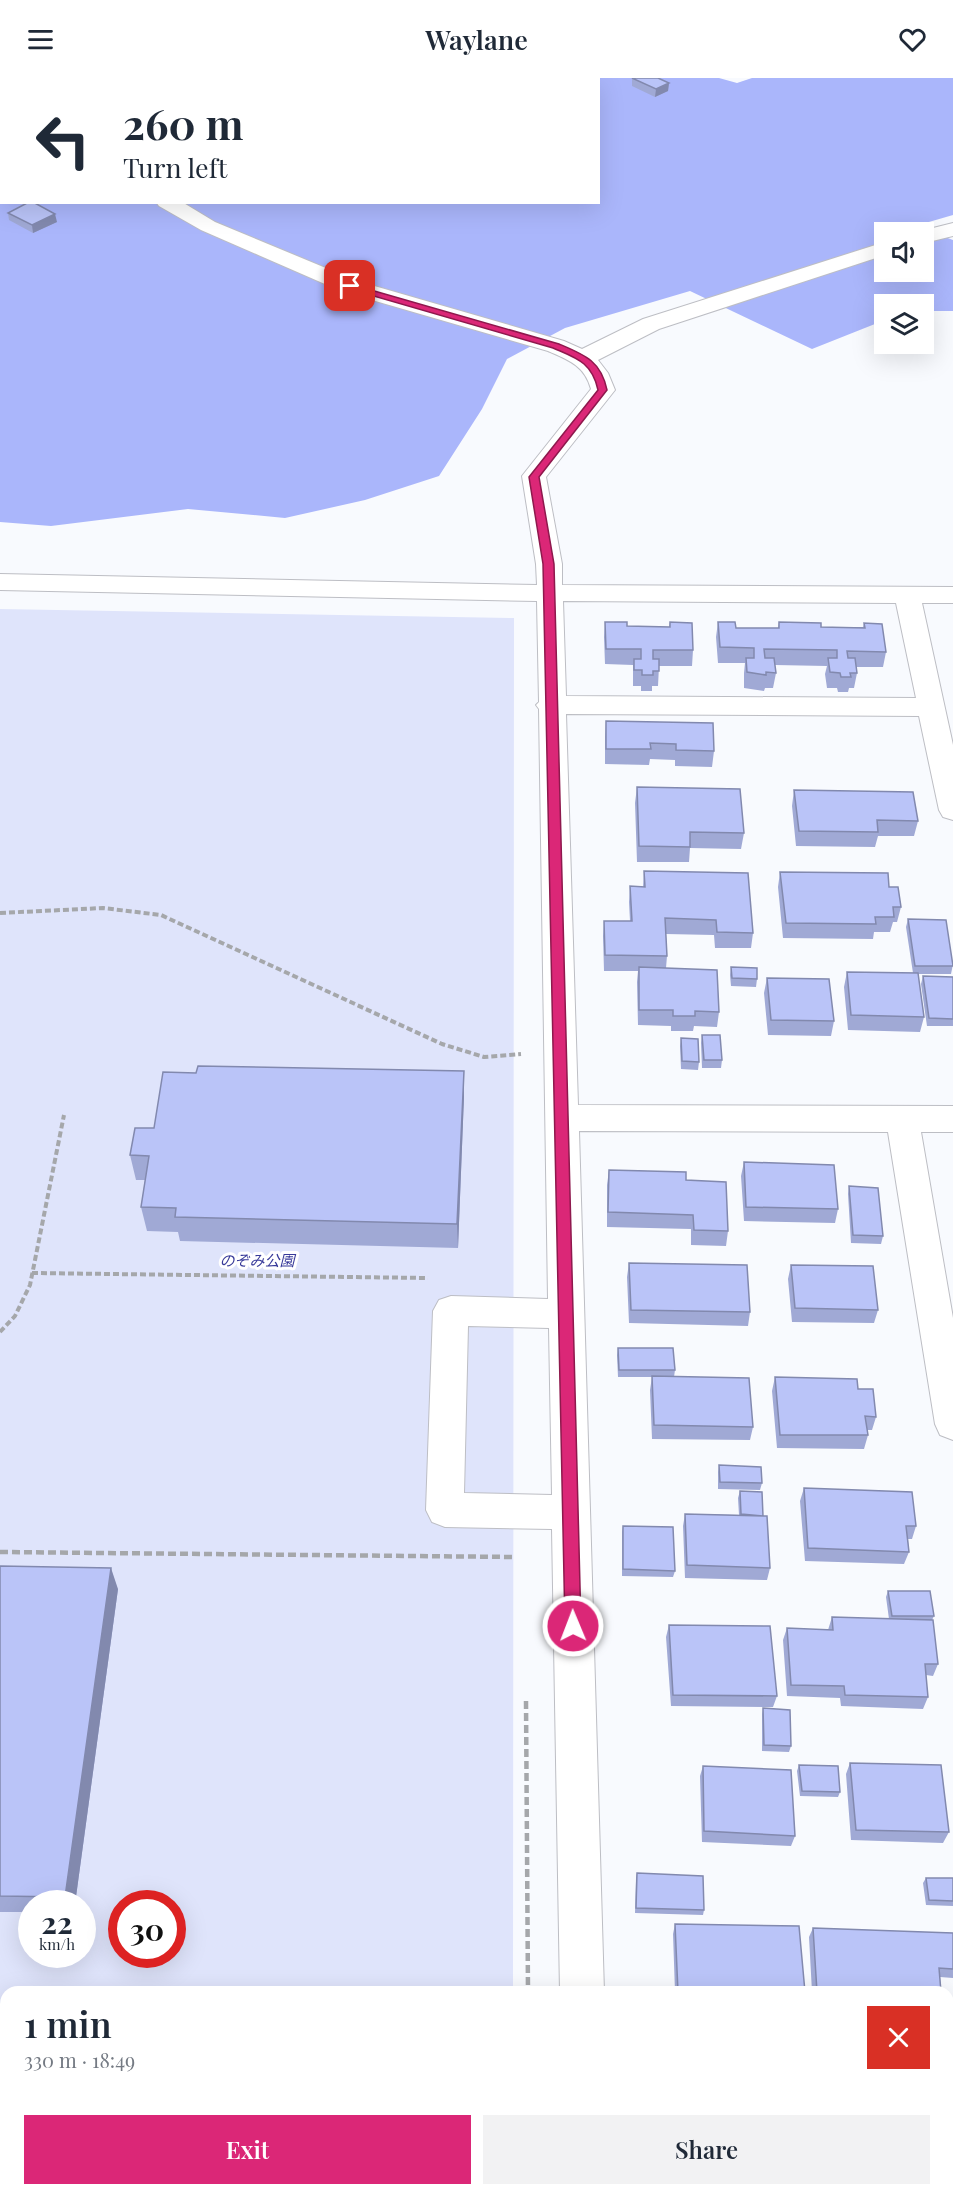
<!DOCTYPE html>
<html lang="en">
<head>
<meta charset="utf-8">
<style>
	body { margin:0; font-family:"Playfair Display","Noto Sans JP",serif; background:#f2f2f3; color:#1f2937; height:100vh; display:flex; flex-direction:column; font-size:22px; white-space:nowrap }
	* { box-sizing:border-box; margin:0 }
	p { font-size:20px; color:#747a83 }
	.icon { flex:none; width:33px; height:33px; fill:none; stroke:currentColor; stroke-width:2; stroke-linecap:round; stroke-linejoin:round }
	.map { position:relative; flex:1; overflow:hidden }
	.sheet { position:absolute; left:0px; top:1908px; width:954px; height:210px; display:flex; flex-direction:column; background:#fff; border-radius:18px 18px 0 0; box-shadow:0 6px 24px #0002 }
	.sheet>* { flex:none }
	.banner { position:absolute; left:0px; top:0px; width:600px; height:126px; box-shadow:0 6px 24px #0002; background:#fff; color:#1f2937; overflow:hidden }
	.buttons { position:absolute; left:874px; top:144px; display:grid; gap:12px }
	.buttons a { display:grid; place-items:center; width:60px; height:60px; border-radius:0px; background:#fff; box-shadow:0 6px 24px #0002; font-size:30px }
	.speed { position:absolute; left:18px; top:1812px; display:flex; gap:12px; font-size:30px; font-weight:700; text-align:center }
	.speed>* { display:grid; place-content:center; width:78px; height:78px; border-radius:50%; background:#fff; box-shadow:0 6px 24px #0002; line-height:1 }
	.speed small { font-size:15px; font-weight:400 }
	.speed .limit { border:9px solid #d22; background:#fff; color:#111 }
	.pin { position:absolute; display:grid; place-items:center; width:51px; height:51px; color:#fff; margin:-26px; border-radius:12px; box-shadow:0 3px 9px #0006 }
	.me { position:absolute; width:66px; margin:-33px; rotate:359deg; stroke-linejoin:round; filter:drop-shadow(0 0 4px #0008) }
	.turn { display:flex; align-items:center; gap:21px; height:126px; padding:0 24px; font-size:27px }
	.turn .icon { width:78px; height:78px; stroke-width:2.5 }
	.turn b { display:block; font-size:42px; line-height:51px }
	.round { display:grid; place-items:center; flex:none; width:63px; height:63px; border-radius:0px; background:#f2f2f3 }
	.head { display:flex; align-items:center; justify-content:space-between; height:102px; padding:0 24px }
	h1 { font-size:36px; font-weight:600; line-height:45px }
	.action { display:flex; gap:12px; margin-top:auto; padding:12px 24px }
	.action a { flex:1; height:69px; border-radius:0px; background:#db2777; color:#fff; font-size:24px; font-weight:600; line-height:69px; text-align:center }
	.action a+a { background:#f2f2f3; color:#1f2937 }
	header { display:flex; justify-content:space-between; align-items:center; height:78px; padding:0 24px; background:#fff; font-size:27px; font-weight:600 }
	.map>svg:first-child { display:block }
	.green { fill:#dfe4fb; fill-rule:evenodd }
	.forest { fill:#aab6fb; fill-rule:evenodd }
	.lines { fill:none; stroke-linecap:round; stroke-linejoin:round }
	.minor-casing { stroke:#bdbec4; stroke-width:2 }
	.path-far1 { stroke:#a5a7aa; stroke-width:4; stroke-dasharray:6 3; stroke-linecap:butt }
	.path { stroke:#a5a7aa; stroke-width:4.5; stroke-dasharray:8 4; stroke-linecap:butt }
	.minor { fill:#fff; fill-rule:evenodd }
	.wall { fill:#a0a9d5 }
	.shaded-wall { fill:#8289ae }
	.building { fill:#bac4f8; stroke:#8289ae; stroke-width:1.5 }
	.route { fill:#db2777; stroke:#8e194d; stroke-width:1.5 }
	.labels { text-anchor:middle; stroke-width:6; stroke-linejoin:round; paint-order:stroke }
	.park-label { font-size:15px; font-style:italic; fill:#373999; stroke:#fff }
</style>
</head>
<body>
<header><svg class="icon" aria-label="menu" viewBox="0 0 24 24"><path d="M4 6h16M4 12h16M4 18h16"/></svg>Waylane<svg class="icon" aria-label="heart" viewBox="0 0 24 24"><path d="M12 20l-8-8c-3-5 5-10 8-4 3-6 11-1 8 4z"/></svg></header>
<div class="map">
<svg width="953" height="2118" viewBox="0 0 953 2118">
	<rect width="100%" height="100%" fill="#f8fafe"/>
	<path class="green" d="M 0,531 L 514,540 L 513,1914 L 6,1914 L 6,2112 L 512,2112 L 512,2118 L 0,2118 ZM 32,1826 L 82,1826 L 82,1876 L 32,1876 ZM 122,1826 L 172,1826 L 172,1876 L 122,1876 Z"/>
	<path class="forest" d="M 541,0 L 719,0 L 737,5 L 752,0 L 953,0 L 953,137 L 915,148 L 953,162 L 953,233 L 924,233 L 924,226 L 885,226 L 885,242 L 812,271 L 690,213 L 565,250 L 507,281 L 482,331 L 439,398 L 365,422 L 285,440 L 188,431 L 51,448 L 0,444 L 0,55 L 2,124 L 598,124 L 598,2 L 538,1 ZM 885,154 L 924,154 L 924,194 L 885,194 Z"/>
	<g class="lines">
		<g class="minor-casing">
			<path id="minor" d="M 12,0 L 33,0 L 34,2 L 13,2 Z
				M 0,28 L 2,29 L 2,41 L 0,40 Z
				M 156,124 L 182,124 L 215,144 L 357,203 L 564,263 L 582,271 L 643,241 L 885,164 L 885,177 L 659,251 L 598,282 L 608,295 L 615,312 L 546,399 L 562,486 L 562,507 L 953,509 L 953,525 L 922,525 L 953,667 L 953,742 L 943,739 L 939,732 L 919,638 L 566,636 L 578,1027 L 953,1028 L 953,1054 L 921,1054 L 953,1240 L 953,1362 L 940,1357 L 935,1346 L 888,1054 L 579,1053 L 604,1914 L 560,1914 L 552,1451 L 445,1449 L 432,1444 L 426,1432 L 433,1233 L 439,1222 L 451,1218 L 548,1221 L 539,631 L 536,627 L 539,624 L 537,523 L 0,512 L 0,496 L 537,507 L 536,486 L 522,398 L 591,311 C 585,288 569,282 548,273 L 341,213 L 201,152 L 159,128 ZM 563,523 L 896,525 L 916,620 L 566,618 ZM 468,1248 L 549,1250 L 552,1417 L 464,1415 Z
				M 953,145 L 953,158 L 924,165 L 924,154 L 917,154 Z
				M 564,2112 L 610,2112 L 611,2118 L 565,2118 Z"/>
		</g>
		<path class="path-far1" d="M 0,835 L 103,830 L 161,837 L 442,966 L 484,979 L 521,976
			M 32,1195 L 428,1200
			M 0,1254 L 15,1238 L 30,1207 L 64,1037"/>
		<path class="path" d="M 0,1474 L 515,1479
			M 526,1623 L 528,1914
			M 529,2112 L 529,2118"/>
		<use href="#minor" class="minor"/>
	</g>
	<path class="wall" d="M 198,0 L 453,0 L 450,2 L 201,2 Z
		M 632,0 L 669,5 L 668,13 L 655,19 L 632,8 Z
		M 8,135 L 57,144 L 33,155 L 9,142 Z
		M 605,544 L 627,548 L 669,549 L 670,544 L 693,572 L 692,588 L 659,588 L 658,608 L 652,608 L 652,613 L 641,613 L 641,608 L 633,608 L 633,587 L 605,586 L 604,559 Z
		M 718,544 L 736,550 L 778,550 L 779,544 L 821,549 L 863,549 L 864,545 L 886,574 L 883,589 L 856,589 L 857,595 L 854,610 L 849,610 L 848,614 L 838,614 L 837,610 L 827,610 L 825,596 L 827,588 L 775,587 L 776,595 L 773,610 L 765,610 L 764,613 L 744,610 L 744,595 L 745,585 L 718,585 L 716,559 Z
		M 606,643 L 714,673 L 712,689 L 675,688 L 675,682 L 650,681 L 649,687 L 605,686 L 605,659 Z
		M 637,709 L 744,755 L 741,771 L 690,770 L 689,784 L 637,784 L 635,725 Z
		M 794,712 L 918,743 L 914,758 L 878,758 L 875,769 L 796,768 L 792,728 Z
		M 644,793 L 753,855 L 751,870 L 715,870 L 714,857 L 666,856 L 667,878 L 666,890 L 719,934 L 717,949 L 694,948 L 693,953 L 671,953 L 671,948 L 638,947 L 637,904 L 638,893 L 604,893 L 603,858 L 604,843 L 630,843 L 629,824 L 630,808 L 643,809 Z
		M 780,794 L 889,809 L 901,829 L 897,844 L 893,844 L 890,854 L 874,854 L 873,861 L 783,860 L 778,809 Z
		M 908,841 L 953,886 L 951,896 L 918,896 L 924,939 L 920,954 L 848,952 L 844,909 L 847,894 L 913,895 L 906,849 Z
		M 731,889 L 757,901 L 756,909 L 731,908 L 730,897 Z
		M 923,898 L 953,899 L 953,948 L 927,948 L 921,906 Z
		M 767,900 L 834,943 L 831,958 L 768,957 L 764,915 Z
		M 702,957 L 722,982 L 721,990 L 702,990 L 701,965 Z
		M 681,960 L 699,984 L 698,992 L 681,991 L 680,968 Z
		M 464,993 L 464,1018 L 458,1170 L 180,1163 L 178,1154 L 147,1153 L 141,1129 L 145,1102 L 136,1102 L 130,1077 L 154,1050 L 196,995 Z
		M 744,1084 L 838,1131 L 835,1145 L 744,1143 L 741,1098 Z
		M 609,1092 L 728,1153 L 726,1168 L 691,1167 L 691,1151 L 607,1149 L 607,1107 Z
		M 849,1108 L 883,1158 L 881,1166 L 851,1165 L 848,1116 Z
		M 629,1185 L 750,1234 L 748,1248 L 629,1245 L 627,1199 Z
		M 791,1187 L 878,1232 L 874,1245 L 792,1244 L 788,1201 Z
		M 618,1270 L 675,1292 L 674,1299 L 753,1349 L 750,1362 L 652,1361 L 650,1312 L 652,1299 L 618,1299 L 617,1277 Z
		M 775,1299 L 858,1311 L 876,1339 L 872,1352 L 867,1352 L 868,1357 L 864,1371 L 777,1370 L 772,1313 Z
		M 719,1387 L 762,1405 L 760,1412 L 718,1411 L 718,1394 Z
		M 804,1410 L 916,1448 L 912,1461 L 908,1461 L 909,1474 L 904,1486 L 805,1483 L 800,1423 Z
		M 740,1413 L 763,1437 L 770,1490 L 767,1502 L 685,1500 L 683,1448 L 685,1436 L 739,1437 L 738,1420 Z
		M 623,1448 L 675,1493 L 673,1499 L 622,1498 L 622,1454 Z
		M 0,1488 L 118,1511 L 75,1826 L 32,1826 L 32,1834 L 0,1834 Z
		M 888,1513 L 934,1538 L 932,1542 L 938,1586 L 933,1598 L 926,1597 L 928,1619 L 923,1631 L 841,1628 L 840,1620 L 787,1618 L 783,1562 L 787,1550 L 828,1552 L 832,1539 L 889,1541 L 886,1519 Z
		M 669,1547 L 777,1618 L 773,1629 L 671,1628 L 666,1559 Z
		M 763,1630 L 791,1668 L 789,1674 L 762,1673 L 762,1636 Z
		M 850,1685 L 949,1754 L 943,1765 L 851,1762 L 846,1696 Z
		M 799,1687 L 840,1714 L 838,1719 L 800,1718 L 797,1693 Z
		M 703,1688 L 795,1758 L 791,1768 L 702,1764 L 700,1698 Z
		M 637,1795 L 704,1832 L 703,1837 L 635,1835 L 636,1800 Z
		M 926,1800 L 953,1800 L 953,1828 L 926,1827 L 923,1805 Z
		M 675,1846 L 805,1914 L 675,1914 L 673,1856 Z
		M 813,1850 L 953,1855 L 953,1900 L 940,1899 L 941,1914 L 812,1914 L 809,1859 Z
		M 948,1965 L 953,1966 L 953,2009 L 948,2008 Z
		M 674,2112 L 825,2112 L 825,2118 L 674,2118 Z
		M 840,2112 L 948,2112 L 953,2118 L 840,2118 Z"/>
	<path class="shaded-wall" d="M 400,0 L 453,0 L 450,2 L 396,2 Z
		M 669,5 L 668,13 L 655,19 L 656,11 Z
		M 55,136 L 57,144 L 33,155 L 32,147 Z
		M 464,993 L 464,1018 L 458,1170 L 457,1146 Z
		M 111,1490 L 118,1511 L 75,1826 L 69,1826 L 65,1819 Z"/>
	<path class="building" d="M 246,0 L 359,0 L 362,2 L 249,2 Z
		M 378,0 L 400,0 L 396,2 L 381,2 Z
		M 632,0 L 658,0 L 669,5 L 656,11 Z
		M 29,124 L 33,124 L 55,136 L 32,147 L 8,135 Z
		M 605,544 L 627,544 L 627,548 L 670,549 L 670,544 L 692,545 L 693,572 L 653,572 L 653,581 L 659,581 L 659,593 L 653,593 L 653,597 L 642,597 L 642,592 L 634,592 L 634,581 L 641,581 L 641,571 L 606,571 Z
		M 718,544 L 735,544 L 736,550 L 779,550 L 779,544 L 821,545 L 821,549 L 865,550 L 864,545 L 882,546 L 886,574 L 847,573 L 848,580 L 855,580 L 857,595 L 850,595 L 851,599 L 841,599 L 840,595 L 830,594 L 828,580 L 837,580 L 837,572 L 764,571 L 765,580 L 774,580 L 776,595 L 766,594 L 766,597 L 747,594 L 746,580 L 754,580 L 754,570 L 720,569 Z
		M 606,643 L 713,645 L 714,673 L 676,672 L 676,666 L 650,665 L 651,671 L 606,671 Z
		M 637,709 L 740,711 L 744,755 L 690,754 L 690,769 L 639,768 Z
		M 794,712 L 913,714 L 918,743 L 877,742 L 878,754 L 799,753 Z
		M 644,793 L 748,795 L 753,855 L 717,854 L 716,842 L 665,840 L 667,878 L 605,877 L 604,843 L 632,843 L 630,808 L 645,809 Z
		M 780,794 L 888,795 L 889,809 L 898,809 L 901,829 L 893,829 L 894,839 L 875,839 L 876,846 L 786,845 Z
		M 908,841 L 946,842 L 953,888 L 915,888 Z
		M 639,889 L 717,892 L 719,934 L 695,933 L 695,938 L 673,938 L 673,932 L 639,932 Z
		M 731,889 L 757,890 L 757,901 L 732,900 Z
		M 847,894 L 918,895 L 924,939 L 851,937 Z
		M 923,898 L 953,899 L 953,941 L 929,940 Z
		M 767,900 L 829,901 L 834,943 L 771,942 Z
		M 702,957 L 720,957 L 722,982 L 704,982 Z
		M 681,960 L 698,961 L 699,984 L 682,983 Z
		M 198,988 L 464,993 L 457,1146 L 175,1139 L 176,1130 L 141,1129 L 149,1078 L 130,1077 L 135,1050 L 154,1050 L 163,994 L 196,995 Z
		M 744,1084 L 834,1087 L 838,1131 L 746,1129 Z
		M 609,1092 L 686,1094 L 686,1102 L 726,1104 L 728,1153 L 694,1152 L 693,1137 L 608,1134 Z
		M 849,1108 L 878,1110 L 883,1158 L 853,1157 Z
		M 629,1185 L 747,1187 L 750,1234 L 631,1232 Z
		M 791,1187 L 873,1188 L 878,1232 L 795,1230 Z
		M 618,1270 L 673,1270 L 675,1292 L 619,1292 Z
		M 652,1298 L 749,1300 L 753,1349 L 654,1347 Z
		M 775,1299 L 857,1301 L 858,1311 L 873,1311 L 876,1339 L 865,1338 L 868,1357 L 780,1357 Z
		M 719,1387 L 761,1389 L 762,1405 L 720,1404 Z
		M 804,1410 L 912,1414 L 916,1448 L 906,1448 L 909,1474 L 808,1470 Z
		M 740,1413 L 762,1414 L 763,1438 L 741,1436 Z
		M 685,1436 L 767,1438 L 770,1490 L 687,1487 Z
		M 623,1448 L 673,1449 L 675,1493 L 623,1491 Z
		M 0,1488 L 111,1490 L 65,1819 L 0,1818 Z
		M 888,1513 L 930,1513 L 934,1538 L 892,1538 Z
		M 832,1539 L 933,1542 L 938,1586 L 925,1586 L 928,1619 L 845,1617 L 844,1608 L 791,1607 L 787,1550 L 833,1552 Z
		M 669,1547 L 770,1548 L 777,1618 L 673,1617 Z
		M 763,1630 L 790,1632 L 791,1668 L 764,1667 Z
		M 850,1685 L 941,1687 L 949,1754 L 856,1752 Z
		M 799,1687 L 838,1688 L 840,1714 L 802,1713 Z
		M 703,1688 L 791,1692 L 795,1758 L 704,1753 Z
		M 637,1795 L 703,1798 L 704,1832 L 636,1830 Z
		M 926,1800 L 953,1800 L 953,1823 L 929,1822 Z
		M 675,1846 L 799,1848 L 805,1914 L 678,1914 Z
		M 813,1850 L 953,1855 L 953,1891 L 939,1890 L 941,1914 L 817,1914 Z
		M 948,1965 L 953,1966 L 953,2004 L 948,2004 Z
		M 948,2014 L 953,2014 L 953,2118 L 913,2118 L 913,2117 L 846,2115 L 845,2112 L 948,2112 Z
		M 677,2112 L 825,2112 L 825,2118 L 677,2118 Z"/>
	<path class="route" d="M 350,206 L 559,266 C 585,277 601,283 607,312 L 539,399 L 554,486 L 581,1548 L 579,1553 L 573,1556 L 568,1553 L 565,1548 L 543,486 L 529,399 L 598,312 C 592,284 576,280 553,270 L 346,210 L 346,207 Z"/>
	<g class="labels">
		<g class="park-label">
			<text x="257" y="1188">のぞみ公園</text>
		</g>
	</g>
</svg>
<div class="buttons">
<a><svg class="icon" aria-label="sound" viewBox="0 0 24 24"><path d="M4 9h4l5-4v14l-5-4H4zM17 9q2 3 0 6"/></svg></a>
<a><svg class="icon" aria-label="layers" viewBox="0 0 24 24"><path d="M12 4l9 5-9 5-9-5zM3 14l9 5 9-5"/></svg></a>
</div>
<div class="speed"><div>22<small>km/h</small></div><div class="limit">30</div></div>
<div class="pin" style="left:350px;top:208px;background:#d93025"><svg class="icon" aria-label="arrive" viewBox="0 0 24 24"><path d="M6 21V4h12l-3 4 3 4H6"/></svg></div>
<svg class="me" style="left:573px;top:1548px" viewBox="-20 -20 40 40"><circle r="17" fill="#db2777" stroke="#fff" stroke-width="3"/><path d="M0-11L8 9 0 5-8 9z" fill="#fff"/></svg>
<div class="banner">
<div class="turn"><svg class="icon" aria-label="left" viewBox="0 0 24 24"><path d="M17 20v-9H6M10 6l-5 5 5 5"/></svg><div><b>260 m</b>Turn left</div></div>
</div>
<section class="sheet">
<div class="head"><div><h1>1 min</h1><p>330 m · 18:49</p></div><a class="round" style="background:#d93025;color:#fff"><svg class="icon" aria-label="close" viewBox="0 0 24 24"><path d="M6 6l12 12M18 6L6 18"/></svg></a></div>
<div class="action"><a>Exit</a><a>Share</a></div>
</section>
</div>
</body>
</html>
